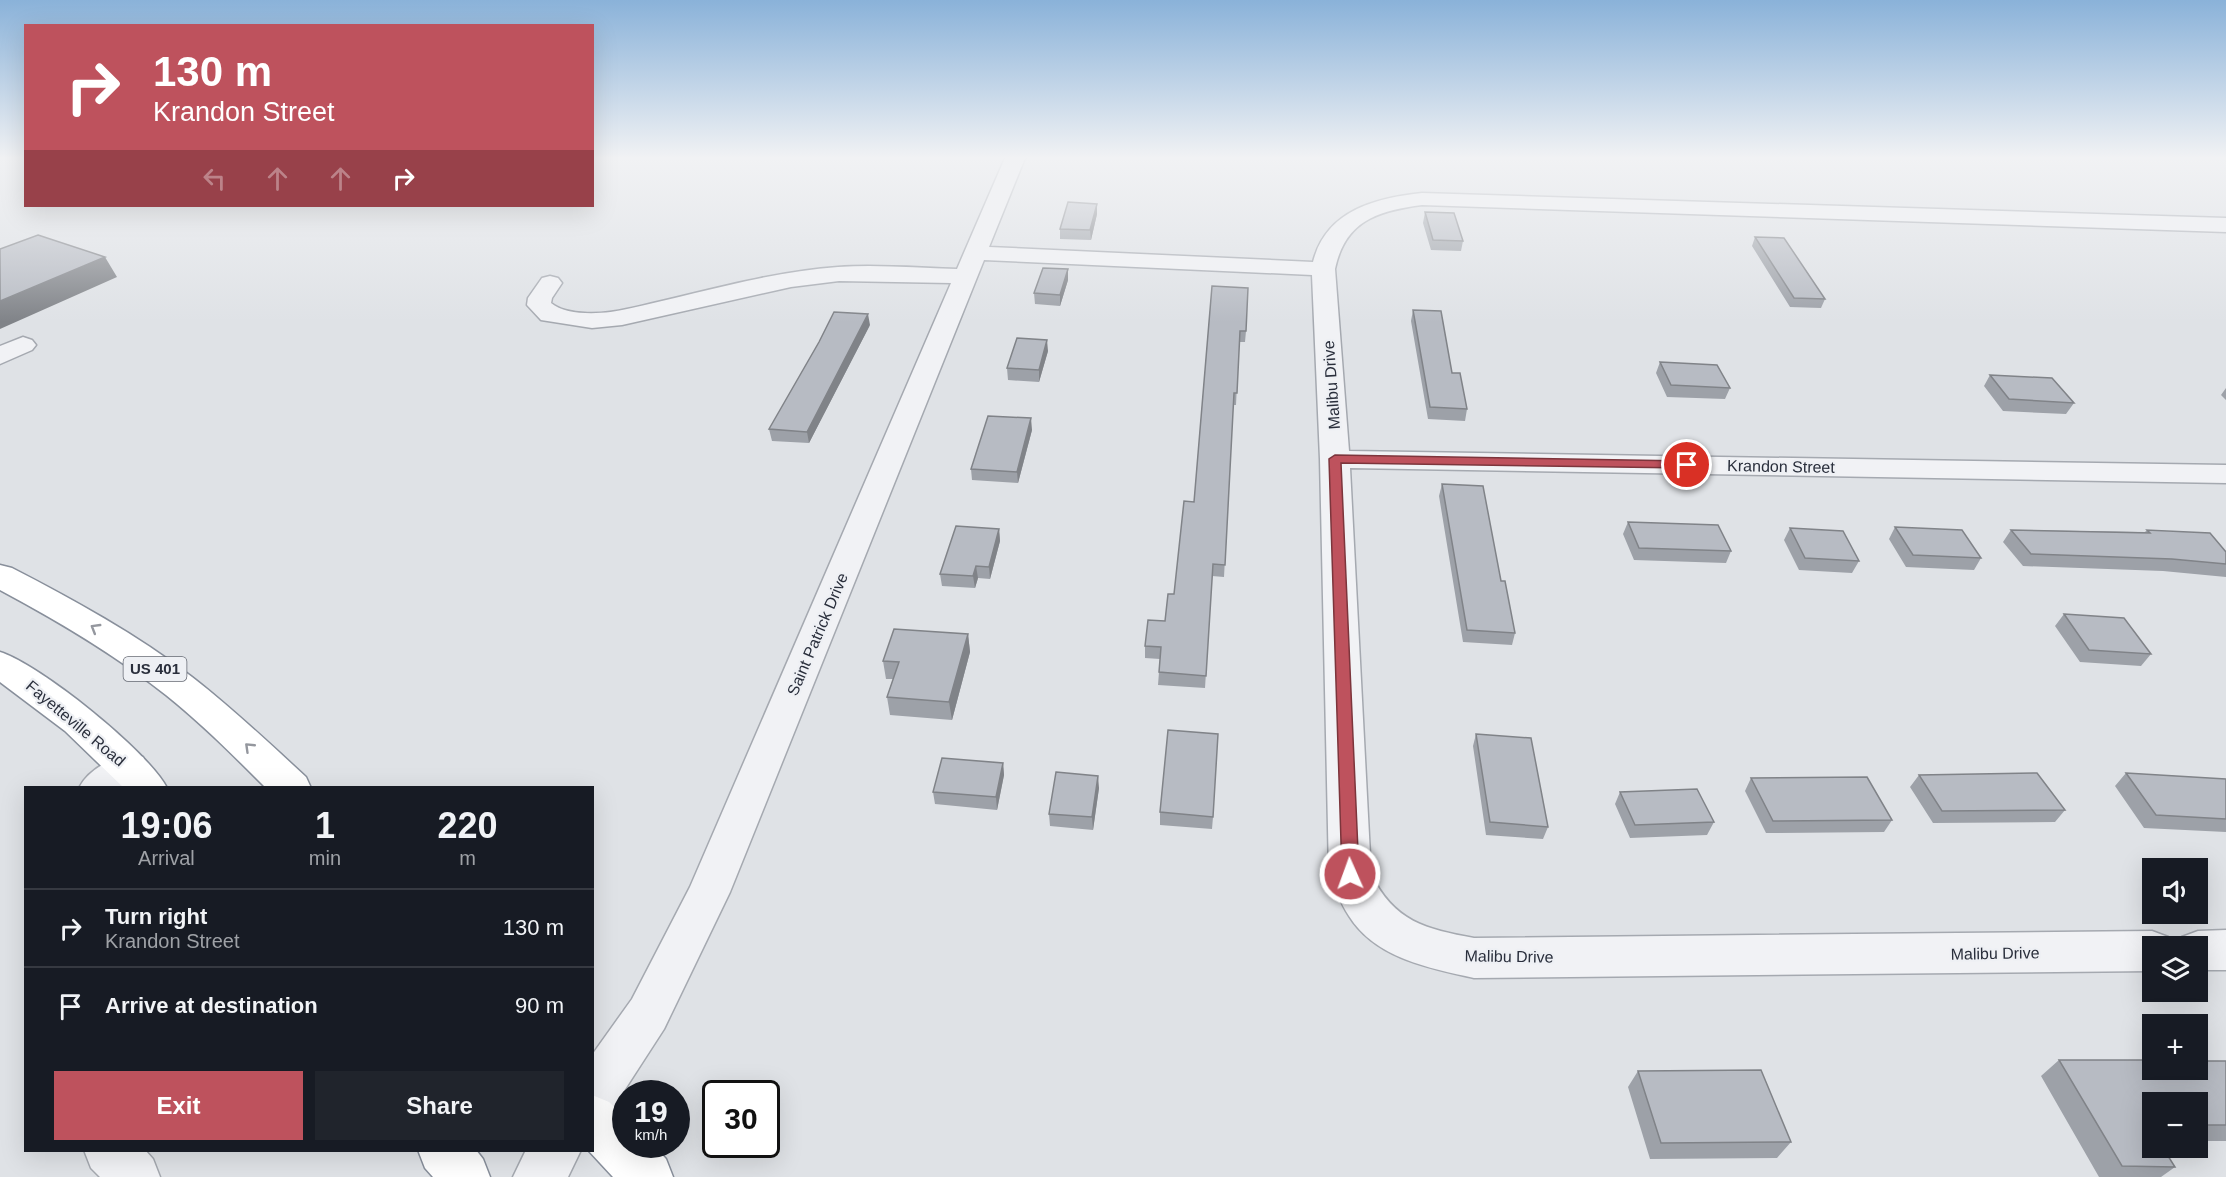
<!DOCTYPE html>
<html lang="en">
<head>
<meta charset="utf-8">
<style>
	body { margin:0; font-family:Helvetica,sans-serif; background:#20242c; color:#f1f3f6; height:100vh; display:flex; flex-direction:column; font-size:22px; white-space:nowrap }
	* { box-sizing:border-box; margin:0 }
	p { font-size:20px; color:#9ea1a6 }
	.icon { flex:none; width:33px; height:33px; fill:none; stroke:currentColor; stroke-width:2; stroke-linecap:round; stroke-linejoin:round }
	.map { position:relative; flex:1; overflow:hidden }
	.panel { position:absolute; left:24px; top:786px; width:570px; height:366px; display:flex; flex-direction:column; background:#171b24; border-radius:0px; box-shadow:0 6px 24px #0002 }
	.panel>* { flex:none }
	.guide { position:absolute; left:24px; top:24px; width:570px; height:183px; border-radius:0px; box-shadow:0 6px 24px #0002; background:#be525d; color:#fff; overflow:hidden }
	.fabs { position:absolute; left:2142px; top:858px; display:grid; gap:12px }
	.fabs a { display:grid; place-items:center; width:66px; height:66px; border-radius:0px; background:#171b24; box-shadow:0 6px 24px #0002; font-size:30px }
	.speed { position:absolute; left:612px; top:1080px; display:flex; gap:12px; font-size:30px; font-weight:700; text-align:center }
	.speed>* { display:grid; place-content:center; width:78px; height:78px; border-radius:50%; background:#171b24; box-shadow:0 6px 24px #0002; line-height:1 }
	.speed small { font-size:15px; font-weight:400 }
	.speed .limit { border:3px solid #111; border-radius:9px; background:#fff; color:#111 }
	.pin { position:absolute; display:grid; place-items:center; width:51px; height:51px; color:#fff; margin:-26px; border:3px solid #fff; border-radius:50%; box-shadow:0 2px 6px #0007 }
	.me { position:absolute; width:66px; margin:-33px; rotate:358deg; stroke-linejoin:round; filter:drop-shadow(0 0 4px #0008) }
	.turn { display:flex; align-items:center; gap:21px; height:126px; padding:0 30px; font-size:27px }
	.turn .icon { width:78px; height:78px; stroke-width:2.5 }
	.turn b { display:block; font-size:42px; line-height:51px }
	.lanes { display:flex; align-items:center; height:57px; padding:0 30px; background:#0003; justify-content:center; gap:30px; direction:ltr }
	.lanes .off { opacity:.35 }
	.eta { display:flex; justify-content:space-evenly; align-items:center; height:102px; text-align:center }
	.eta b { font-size:36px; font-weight:700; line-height:42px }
	.cta { display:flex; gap:12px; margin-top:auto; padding:12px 30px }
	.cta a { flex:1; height:69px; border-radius:0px; background:#be525d; color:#fff; font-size:24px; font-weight:700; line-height:69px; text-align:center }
	.cta a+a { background:#20242c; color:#f1f3f6 }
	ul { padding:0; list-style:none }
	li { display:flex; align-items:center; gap:18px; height:78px; padding:0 30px; border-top:2px solid #363941 }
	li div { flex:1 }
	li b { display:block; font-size:22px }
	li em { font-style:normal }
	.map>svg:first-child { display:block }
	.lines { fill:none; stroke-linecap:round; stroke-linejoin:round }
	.minor-casing { stroke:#a5a9b0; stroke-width:3 }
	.highway-casing { stroke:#888f9b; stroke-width:3 }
	.minor { fill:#f1f2f5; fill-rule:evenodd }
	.highway { fill:#fff; fill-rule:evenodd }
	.wall { fill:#9da1a8 }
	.shaded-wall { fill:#808388 }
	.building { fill:#b7bbc3; stroke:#808388; stroke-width:1.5 }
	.oneway { stroke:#94979e }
	.route { fill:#be525d; stroke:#7c353c; stroke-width:1.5 }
	.labels { text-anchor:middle; stroke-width:4.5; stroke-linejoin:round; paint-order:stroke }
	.shield { fill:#eef0f4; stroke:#656973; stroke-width:1.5 }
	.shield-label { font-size:15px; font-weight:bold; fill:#2a2f3c }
	.street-label { font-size:16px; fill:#2a2f3c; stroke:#eef0f4 }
</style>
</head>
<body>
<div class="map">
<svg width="2226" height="1177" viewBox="0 0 2226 1177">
	<rect width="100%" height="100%" fill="#dfe2e6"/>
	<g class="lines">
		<g class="minor-casing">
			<path id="minor" d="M 1005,158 L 1025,158 L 989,247 L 1313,262 C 1326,210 1376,198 1422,193 L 2226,218 L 2226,232 L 1422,205 C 1377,211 1345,221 1335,269 L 1349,451 L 2226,465 L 2226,483 L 1350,468 L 1371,874 C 1394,922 1426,929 1474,938 L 2152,931 L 2168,937 L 2172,946 L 2152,946 L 2152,971 L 1474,978 C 1429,968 1375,958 1349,916 C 1340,903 1336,888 1329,874 L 1320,459 L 1312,275 L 984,260 L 730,892 L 664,1029 L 609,1114 L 592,1120 L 592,1055 L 632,999 L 690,887 L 951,283 L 839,281 L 791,287 L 622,325 L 592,328 L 541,320 L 527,305 L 528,298 L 542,278 L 550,276 L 558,278 L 562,283 L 552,298 L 551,303 C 567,317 607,314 627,309 C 696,294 767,272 838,267 C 877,264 918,268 957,269 Z
				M 23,337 L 32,340 L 36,345 L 32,350 L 0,364 L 0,346 Z
				M 129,753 L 143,757 L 148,768 C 134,795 106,788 79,788 C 88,770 110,759 129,753 Z
				M 2226,930 L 2226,970 L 2198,970 L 2198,946 L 2178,946 L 2182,937 L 2198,931 Z
				M 84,1150 L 145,1150 L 153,1159 L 160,1177 L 100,1177 L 91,1168 Z
				M 526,1150 L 581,1150 L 568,1177 L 513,1177 Z"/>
		</g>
		<g class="highway-casing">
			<path id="highway" d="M 0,565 L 12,568 C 74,600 136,634 192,677 C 232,708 269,743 306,777 L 311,788 L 266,788 C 234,756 201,723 166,695 C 114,654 58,621 0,590 Z
				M 0,652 C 39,664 148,751 167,788 L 124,788 L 65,731 L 0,682 Z
				M 592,1095 L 609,1102 L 626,1118 L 626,1144 L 652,1144 L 666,1159 L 673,1177 L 613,1177 L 588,1150 L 592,1150 Z
				M 418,1150 L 476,1150 L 483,1159 L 490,1177 L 433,1177 L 425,1168 Z"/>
		</g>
		<use href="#minor" class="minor"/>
		<use href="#highway" class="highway"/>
	</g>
	<path class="wall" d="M 1097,204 L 1097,214 L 1091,240 L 1060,239 L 1060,229 Z
		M 1425,212 L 1463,241 L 1461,251 L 1431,250 L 1423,223 Z
		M 1755,237 L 1825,299 L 1821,308 L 1790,307 L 1752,246 Z
		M 1068,269 L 1068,280 L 1060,306 L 1035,304 L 1034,293 Z
		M 1212,286 L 1246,331 L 1245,342 L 1239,342 L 1236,405 L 1233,405 L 1224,577 L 1212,576 L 1205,688 L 1158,685 L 1160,659 L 1145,658 L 1145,646 L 1165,621 L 1174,594 L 1194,502 Z
		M 1413,310 L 1467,409 L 1465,421 L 1428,419 L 1411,321 Z
		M 870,325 L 809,443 L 772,441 L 769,429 Z
		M 1048,351 L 1039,382 L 1008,380 L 1007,368 Z
		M 1660,362 L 1730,388 L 1725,399 L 1667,397 L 1656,373 Z
		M 1990,375 L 2074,403 L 2066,414 L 2003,411 L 1984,386 Z
		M 2226,388 L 2226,400 L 2221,395 Z
		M 1032,430 L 1018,483 L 972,480 L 971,469 Z
		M 1442,484 L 1501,581 L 1515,633 L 1512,645 L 1463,642 L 1439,496 Z
		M 1628,522 L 1731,551 L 1726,563 L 1634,560 L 1623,534 Z
		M 1895,527 L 1981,558 L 1974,570 L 1906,567 L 1889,539 Z
		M 1790,528 L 1859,561 L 1852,573 L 1799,570 L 1784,540 Z
		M 999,529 L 1000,541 L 990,579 L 978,578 L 975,588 L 942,586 L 940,574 Z
		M 2011,530 L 2145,532 L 2147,530 L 2226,552 L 2226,577 L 2163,571 L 2023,566 L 2003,542 Z
		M 2064,614 L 2151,654 L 2141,666 L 2080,662 L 2055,626 Z
		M 968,634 L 970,652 L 952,720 L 890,715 L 887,697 L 893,679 L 886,679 L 883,661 Z
		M 1476,734 L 1548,827 L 1543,839 L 1486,835 L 1473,746 Z
		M 1003,763 L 1004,775 L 997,810 L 935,804 L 933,792 Z
		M 2126,773 L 2226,779 L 2226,832 L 2144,828 L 2115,786 Z
		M 1919,775 L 2065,810 L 2055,822 L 1933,823 L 1910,787 Z
		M 1751,778 L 1892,820 L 1884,832 L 1766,833 L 1745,791 Z
		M 1099,788 L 1093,830 L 1050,826 L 1049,814 Z
		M 1620,792 L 1714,822 L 1707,835 L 1630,838 L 1615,804 Z
		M 1160,812 L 1213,817 L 1212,829 L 1160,825 Z
		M 2059,1060 L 2226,1061 L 2226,1141 L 2198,1141 L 2198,1102 L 2152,1102 L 2152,1148 L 2175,1167 L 2161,1177 L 2099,1177 L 2041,1076 Z
		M 1638,1071 L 1791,1142 L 1777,1158 L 1650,1159 L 1628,1087 Z"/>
	<path class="shaded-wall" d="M 1097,204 L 1097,214 L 1091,240 L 1090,230 Z
		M 105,257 L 117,277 L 0,329 L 0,301 Z
		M 1068,269 L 1068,280 L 1060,306 L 1060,295 Z
		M 868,314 L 870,325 L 809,443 L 807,432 Z
		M 1047,340 L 1048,351 L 1039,382 L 1039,370 Z
		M 1031,418 L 1032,430 L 1018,483 L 1017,472 Z
		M 999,529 L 1000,541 L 990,579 L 989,567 Z
		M 976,566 L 978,578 L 975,588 L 973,576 Z
		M 968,634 L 970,652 L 952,720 L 949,702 Z
		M 1003,763 L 1004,775 L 997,810 L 996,797 Z
		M 1098,776 L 1099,788 L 1093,830 L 1092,817 Z"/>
	<path class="building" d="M 1068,202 L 1097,204 L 1090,230 L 1060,229 Z
		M 1425,212 L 1454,213 L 1463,241 L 1433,240 Z
		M 38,235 L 105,257 L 0,301 L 0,249 Z
		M 1755,237 L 1784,238 L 1825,299 L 1794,298 Z
		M 1043,268 L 1068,269 L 1060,295 L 1034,293 Z
		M 1212,286 L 1248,288 L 1246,331 L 1240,331 L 1237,393 L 1234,393 L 1225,565 L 1213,564 L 1206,676 L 1159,672 L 1161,647 L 1145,646 L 1148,620 L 1165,621 L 1168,594 L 1174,594 L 1184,501 L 1194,502 Z
		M 1413,310 L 1441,311 L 1452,373 L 1460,373 L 1467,409 L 1430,407 Z
		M 834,312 L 868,314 L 807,432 L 769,429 L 819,342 Z
		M 1017,338 L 1047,340 L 1039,370 L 1007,368 Z
		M 1660,362 L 1717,365 L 1730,388 L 1671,385 Z
		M 1990,375 L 2052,378 L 2074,403 L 2009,399 Z
		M 988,416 L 1031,418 L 1017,472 L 971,469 Z
		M 1442,484 L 1483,486 L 1501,581 L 1505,581 L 1515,633 L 1467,630 Z
		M 1628,522 L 1718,525 L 1731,551 L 1639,548 Z
		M 956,526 L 999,529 L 989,567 L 976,566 L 973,576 L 940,574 Z
		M 1895,527 L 1962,530 L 1981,558 L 1913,555 Z
		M 1790,528 L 1843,531 L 1859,561 L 1805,558 Z
		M 2011,530 L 2150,533 L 2147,530 L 2210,533 L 2226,552 L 2226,564 L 2172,559 L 2031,554 Z
		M 2064,614 L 2124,618 L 2151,654 L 2089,650 Z
		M 894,629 L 968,634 L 949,702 L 887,697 L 899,662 L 883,661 Z
		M 1168,730 L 1218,734 L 1213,817 L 1160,812 Z
		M 1476,734 L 1531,738 L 1548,827 L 1490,822 Z
		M 942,758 L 1003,763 L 996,797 L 933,792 Z
		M 1056,772 L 1098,776 L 1092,817 L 1049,814 Z
		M 2037,773 L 2065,810 L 1942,811 L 1919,775 Z
		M 2126,773 L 2226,779 L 2226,819 L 2156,815 Z
		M 1867,777 L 1892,820 L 1773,821 L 1751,778 Z
		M 1697,789 L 1714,822 L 1635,825 L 1620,792 Z
		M 2059,1060 L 2152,1060 L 2152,1070 L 2198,1070 L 2198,1061 L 2226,1061 L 2226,1125 L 2198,1125 L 2198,1102 L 2152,1102 L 2152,1124 L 2148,1124 L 2152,1132 L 2152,1148 L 2163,1148 L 2175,1167 L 2122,1166 Z
		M 1761,1070 L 1791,1142 L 1661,1143 L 1638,1071 Z"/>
	<defs><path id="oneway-chevron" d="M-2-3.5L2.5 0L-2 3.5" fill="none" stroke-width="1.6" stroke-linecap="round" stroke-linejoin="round" transform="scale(1.5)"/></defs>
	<g class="oneway">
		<use href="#oneway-chevron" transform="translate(95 628) rotate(-149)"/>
		<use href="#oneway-chevron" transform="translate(249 747) rotate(-136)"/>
	</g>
	<linearGradient id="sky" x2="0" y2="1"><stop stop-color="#8ab2d9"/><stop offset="0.49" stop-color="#f1f2f4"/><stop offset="1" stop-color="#f1f2f4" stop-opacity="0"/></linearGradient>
	<rect width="2226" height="322" fill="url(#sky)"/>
	<path class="route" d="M 1335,455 L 1687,461 L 1693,465 L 1687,468 L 1341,463 L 1359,874 L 1357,879 L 1350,882 L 1344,879 L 1342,874 L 1329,459 Z"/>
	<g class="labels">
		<rect class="shield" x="123.5" y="657" width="63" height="24" rx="4.5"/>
		<g class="shield-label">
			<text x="155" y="674">US 401</text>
		</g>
		<g class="street-label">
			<text transform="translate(1331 385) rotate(-94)" y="6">Malibu Drive</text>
			<text transform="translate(1781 466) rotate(1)" y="6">Krandon Street</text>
			<text transform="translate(817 634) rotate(-67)" y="6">Saint Patrick Drive</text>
			<text transform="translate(76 723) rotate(40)" y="6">Fayetteville Road</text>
			<text transform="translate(1995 953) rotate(-1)" y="6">Malibu Drive</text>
			<text transform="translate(1509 956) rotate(1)" y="6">Malibu Drive</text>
		</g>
	</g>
</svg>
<div class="fabs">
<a><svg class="icon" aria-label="sound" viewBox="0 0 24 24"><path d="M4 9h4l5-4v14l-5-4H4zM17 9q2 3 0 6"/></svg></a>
<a><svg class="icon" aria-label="layers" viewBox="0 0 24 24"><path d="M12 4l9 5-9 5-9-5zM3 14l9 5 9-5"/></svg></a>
<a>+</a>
<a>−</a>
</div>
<div class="speed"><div>19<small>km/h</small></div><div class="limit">30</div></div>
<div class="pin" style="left:1687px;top:465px;background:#d93025"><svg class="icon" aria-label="arrive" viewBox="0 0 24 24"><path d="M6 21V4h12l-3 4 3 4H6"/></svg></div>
<svg class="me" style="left:1350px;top:874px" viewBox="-20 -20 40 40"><circle r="17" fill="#be525d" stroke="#fff" stroke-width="3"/><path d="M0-11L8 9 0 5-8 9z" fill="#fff"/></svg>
<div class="guide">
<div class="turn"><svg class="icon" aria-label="right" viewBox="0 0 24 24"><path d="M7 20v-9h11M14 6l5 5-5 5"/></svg><div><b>130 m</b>Krandon Street</div></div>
<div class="lanes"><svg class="icon off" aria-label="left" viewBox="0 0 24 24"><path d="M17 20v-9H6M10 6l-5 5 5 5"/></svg><svg class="icon off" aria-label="ahead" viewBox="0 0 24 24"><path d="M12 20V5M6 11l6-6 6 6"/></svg><svg class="icon off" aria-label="ahead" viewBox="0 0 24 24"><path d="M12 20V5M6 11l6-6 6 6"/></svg><svg class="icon" aria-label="right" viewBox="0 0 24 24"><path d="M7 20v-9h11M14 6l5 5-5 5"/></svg></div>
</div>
<section class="panel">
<div class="eta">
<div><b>19:06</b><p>Arrival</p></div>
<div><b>1</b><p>min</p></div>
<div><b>220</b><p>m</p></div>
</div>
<ul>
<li><svg class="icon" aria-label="right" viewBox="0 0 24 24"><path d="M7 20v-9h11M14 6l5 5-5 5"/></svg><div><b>Turn right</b><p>Krandon Street</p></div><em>130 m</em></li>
<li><svg class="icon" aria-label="arrive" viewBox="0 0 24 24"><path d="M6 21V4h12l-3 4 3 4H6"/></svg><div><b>Arrive at destination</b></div><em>90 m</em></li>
</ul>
<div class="cta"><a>Exit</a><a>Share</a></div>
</section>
</div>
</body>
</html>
